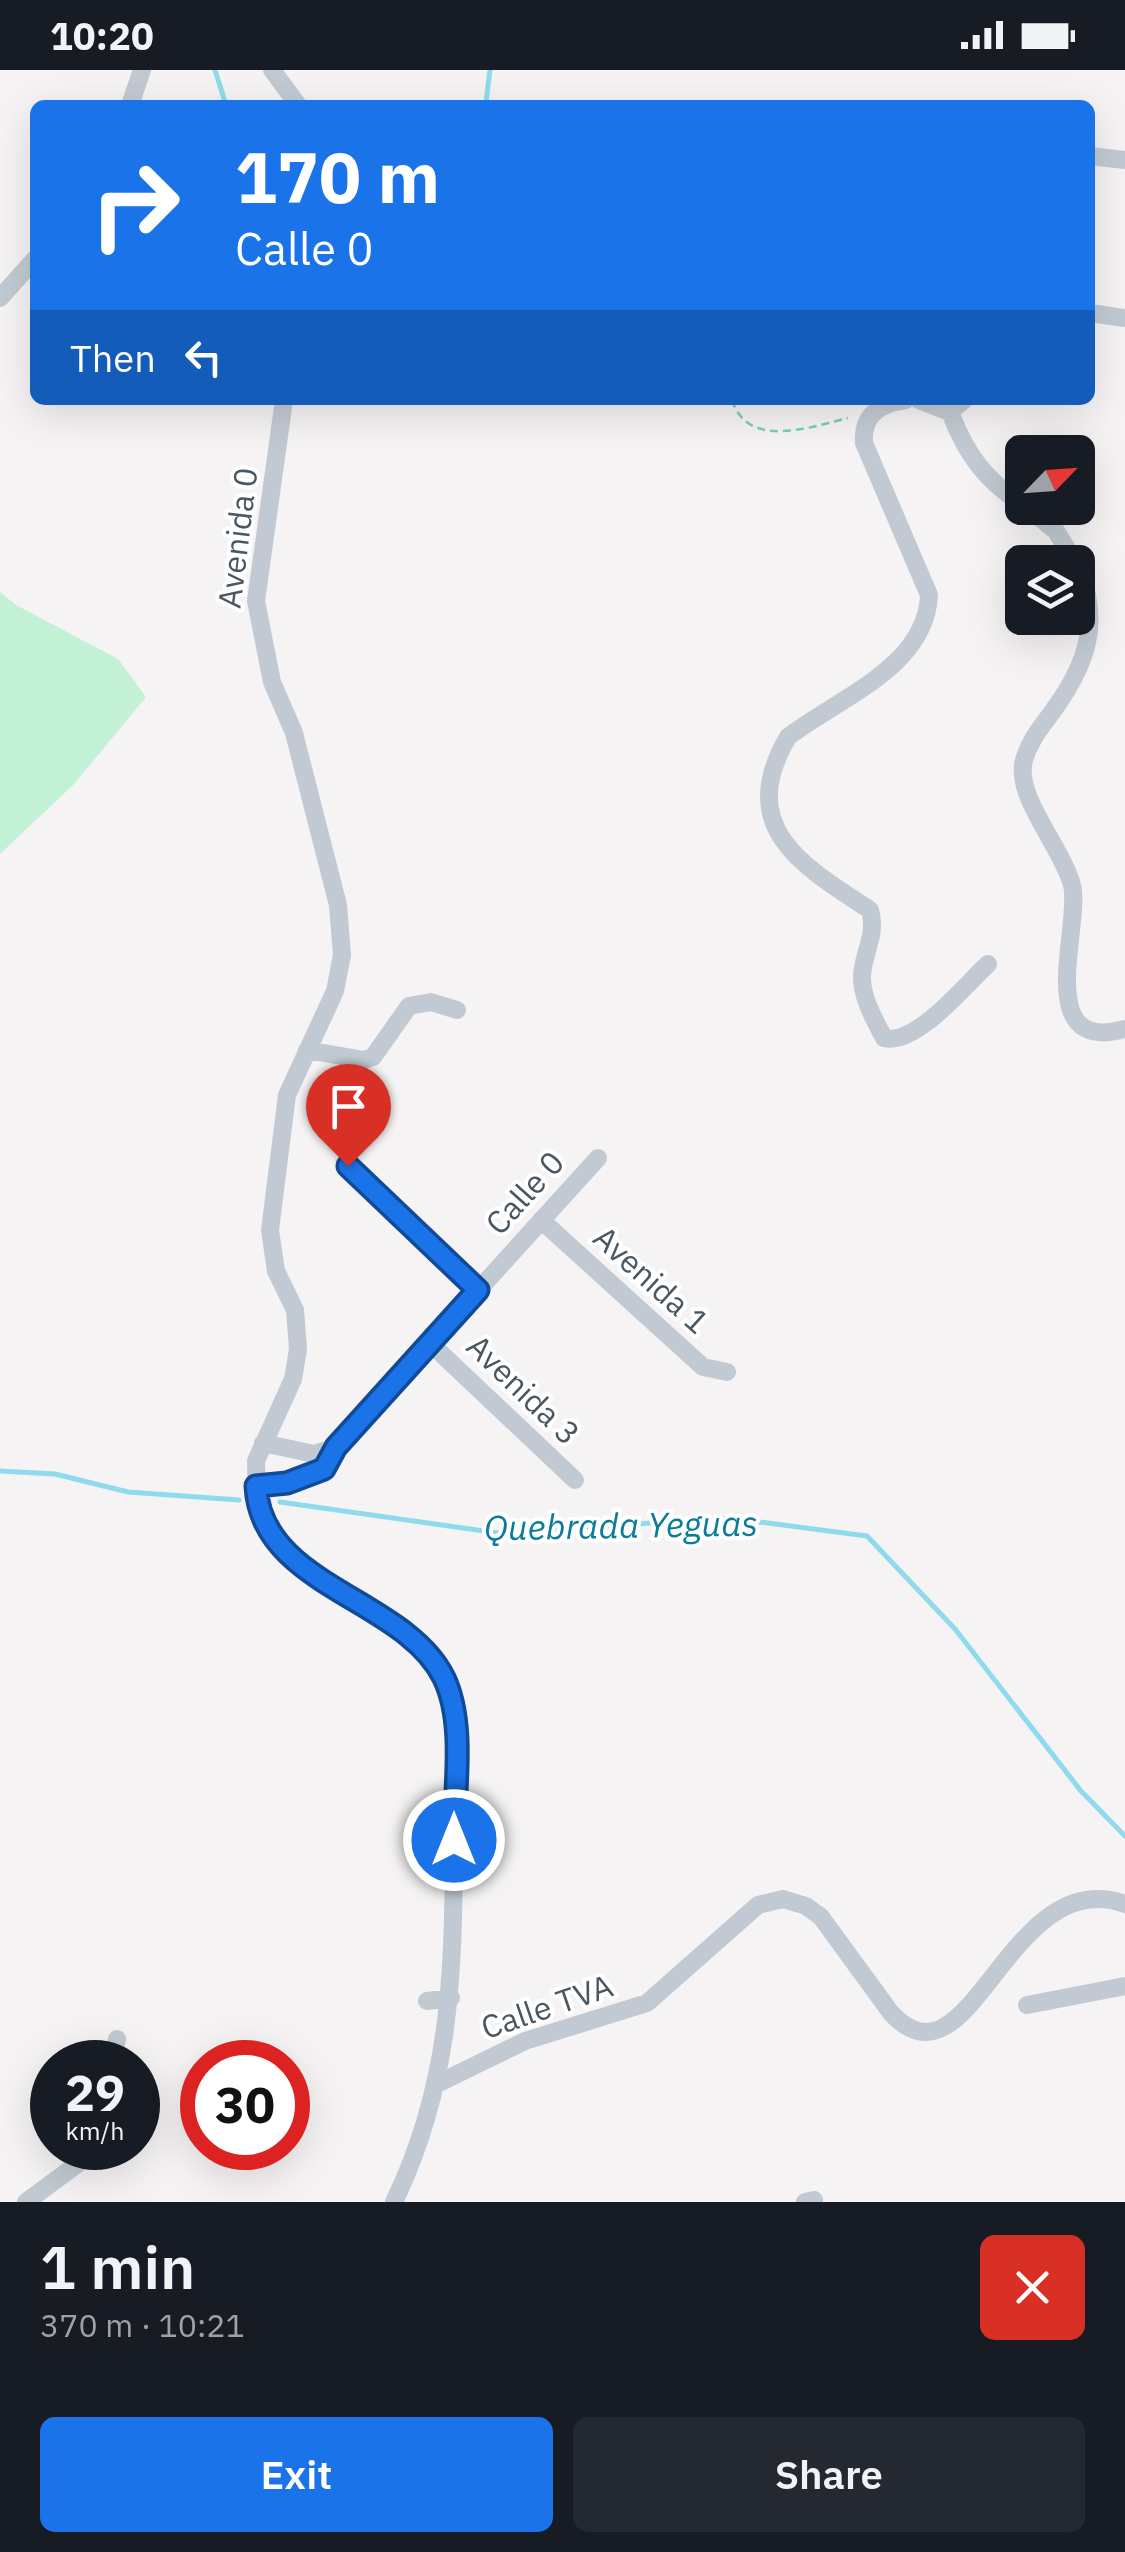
<!DOCTYPE html>
<html lang="en">
<head>
<meta charset="utf-8">
<style>
	body { margin:0; font-family:"IBM Plex Sans",sans-serif; background:#242831; color:#f1f3f6; height:100vh; display:flex; flex-direction:column; font-size:38px; white-space:nowrap }
	* { box-sizing:border-box; margin:0 }
	p { font-size:32px; color:#9ea1a6 }
	.icon { flex:none; width:55px; height:55px; fill:none; stroke:currentColor; stroke-width:2; stroke-linecap:round; stroke-linejoin:round }
	.map { position:relative; height:2132px; overflow:hidden }
	.panel { display:flex; flex-direction:column; background:#171b24; flex:1 }
	.panel>* { flex:none }
	.hud { position:absolute; left:30px; top:30px; width:1065px; height:305px; border-radius:15px; box-shadow:0 10px 40px #0002; background:#1a73e8; color:#fff; overflow:hidden }
	.needle { width:65px; rotate:65deg }
	.controls { position:absolute; left:1005px; top:365px; display:grid; gap:20px }
	.controls a { display:grid; place-items:center; width:90px; height:90px; border-radius:15px; background:#171b24; box-shadow:0 10px 40px #0002; font-size:50px }
	.speed { position:absolute; left:30px; top:1970px; display:flex; gap:20px; font-size:50px; font-weight:700; text-align:center }
	.speed>* { display:grid; place-content:center; width:130px; height:130px; border-radius:50%; background:#171b24; box-shadow:0 10px 40px #0002; line-height:1 }
	.speed small { font-size:25px; font-weight:400 }
	.speed .limit { border:15px solid #d22; background:#fff; color:#111 }
	.pin { position:absolute; display:grid; place-items:center; width:85px; height:85px; color:#fff; margin:-102px -42px; border-radius:50% 50% 50% 0; rotate:-45deg; box-shadow:0 0 10px #0007 }
	.pin .icon { rotate:45deg }
	.me { position:absolute; width:110px; margin:-55px; rotate:0deg; stroke-linejoin:round; filter:drop-shadow(0 0 8px #0008) }
	.turn { display:flex; align-items:center; gap:35px; height:210px; padding:0 40px; font-size:45px }
	.turn .icon { width:130px; height:130px; stroke-width:2.5 }
	.turn b { display:block; font-size:70px; line-height:85px }
	.then { display:flex; align-items:center; height:95px; padding:0 40px; background:#0003; gap:20px; font-size:38px }
	.round { display:grid; place-items:center; flex:none; width:105px; height:105px; border-radius:15px; background:#242831 }
	.overview { display:flex; align-items:center; justify-content:space-between; height:170px; padding:0 40px }
	h1 { font-size:60px; font-weight:600; line-height:75px }
	.cta { display:flex; gap:20px; margin-top:auto; padding:20px 40px }
	.cta a { flex:1; height:115px; border-radius:15px; background:#1a73e8; color:#fff; font-size:40px; font-weight:600; line-height:115px; text-align:center }
	.cta a+a { background:#242831; color:#f1f3f6 }
	.status { display:flex; justify-content:space-between; align-items:center; height:70px; padding:0 50px; background:#171b24; direction:ltr }
	.status svg { height:28px; fill:currentColor }
	.map>svg:first-child { display:block }
	.green { fill:#c3f1d5 }
	.lines { fill:none; stroke-linecap:round; stroke-linejoin:round }
	.stream { stroke:#90daee; stroke-width:5 }
	.path { stroke:#7ad0a6; stroke-width:2.5; stroke-dasharray:8 5; stroke-linecap:butt }
	.minor { stroke:#c1cad2; stroke-width:18 }
	.route-casing { stroke:#114b97; stroke-width:25 }
	.route { stroke:#1a73e8; stroke-width:18 }
	.labels { text-anchor:middle; stroke-width:8; stroke-linejoin:round; paint-order:stroke }
	.street-label { font-size:32px; fill:#4a5661; stroke:#fff }
	.water-label { font-size:35px; font-style:italic; fill:#0c7c9b; stroke:#fff }
</style>
</head>
<body>
<div class="status"><b>10:20</b><svg viewBox="0 0 49 12"><path d="M0 12V9h3v3zM5 12V6h3v6zM10 12V3h3v9zM15 12V0h3v12zM26 1h20v11H26zM47 4h2v5h-2z"/></svg></div>
<div class="map">
<svg width="1125" height="2132" viewBox="0 0 1125 2132">
	<rect width="100%" height="100%" fill="#f5f3f3"/>
	<path class="green" d="M 0,522 L 16,535 L 118,589 L 146,627 L 74,714 L 0,784 Z"/>
	<g class="lines">
		<path class="stream" d="M 215,0 L 226,35
			M 486,32 L 490,0
			M 0,1401 L 55,1404 L 128,1422 L 239,1430
			M 280,1432 L 498,1463 L 729,1448 L 867,1466 L 955,1559 L 1081,1721 L 1125,1766"/>
		<path class="path" d="M 732,330 C 748,380 810,357 848,348
			M 300,332 L 329,330"/>
		<path class="minor" d="M 272,0 L 298,35
			M 130,35 L 142,0
			M 1090,86 L 1125,90
			M 0,228 L 35,189
			M 1090,243 L 1125,248
			M 284,330 L 256,531 L 272,612 L 294,663 L 338,835 L 342,885 L 335,921 L 287,1025 L 270,1160 L 276,1201 L 295,1240 L 298,1279 L 293,1309 L 256,1391 L 257,1431 L 283,1479 L 423,1578 L 446,1613 L 453,1638 C 457,1685 454,1734 454,1783 C 453,1909 450,2016 394,2132
			M 906,330 C 880,333 862,345 864,373 L 929,525 C 926,597 840,627 788,667 C 735,757 802,796 870,840 C 877,865 864,880 862,905 C 861,926 874,949 884,968 C 916,976 964,916 988,894
			M 919,330 L 950,342
			M 964,330 L 950,342 C 966,384 985,410 1022,434
			M 1028,438 L 1056,461 L 1075,492
			M 1078,497 C 1101,550 1088,592 1055,638 C 1043,655 1030,669 1024,690 C 1014,726 1062,777 1072,815 C 1082,855 1031,985 1125,959
			M 307,980 L 364,990 L 373,987 L 409,936 L 431,932 L 457,940
			M 347,1096 L 478,1220
			M 541,1150 L 703,1297 L 727,1302
			M 430,1273 L 575,1410
			M 263,1373 L 314,1384 L 336,1377
			M 256,1415 L 287,1413 L 324,1399 L 336,1377 L 598,1088
			M 427,1931 L 451,1928
			M 1027,1935 L 1125,1916
			M 112,1992 L 117,1969
			M 437,2014 L 525,1971 L 647,1933 L 758,1835 L 783,1829 L 806,1836 L 821,1847 L 891,1943 C 971,2029 1008,1792 1125,1834
			M 26,2132 L 91,2084 L 93,2078
			M 805,2132 L 814,2130"/>
	</g>
	<g class="lines">
		<g class="route-casing">
			<path id="route" d="M 348,1096 L 478,1220 L 336,1377 L 324,1399 L 287,1413 L 256,1416 C 261,1517 405,1528 444,1608 C 466,1654 454,1720 454,1770"/>
		</g>
		<use href="#route" class="route"/>
	</g>
	<g class="labels">
		<g class="street-label">
			<text transform="translate(238 468) rotate(-83)" y="11">Avenida 0</text>
			<text transform="translate(525 1123) rotate(-48)" y="11">Calle 0</text>
			<text transform="translate(651 1210) rotate(42)" y="11">Avenida 1</text>
			<text transform="translate(523 1320) rotate(44)" y="11">Avenida 3</text>
			<text transform="translate(547 1937) rotate(-19)" y="11">Calle TVA</text>
		</g>
		<g class="water-label">
			<text transform="translate(621 1456) rotate(-1)" y="12">Quebrada Yeguas</text>
		</g>
	</g>
</svg>
<div class="controls">
<a><svg class="needle" viewBox="-14 -14 28 28"><path d="M0-13l5 13h-10z" fill="#e53935"/><path d="M0 13l5-13h-10z" fill="#9ea1a6"/></svg></a>
<a><svg class="icon" aria-label="layers" viewBox="0 0 24 24"><path d="M12 4l9 5-9 5-9-5zM3 14l9 5 9-5"/></svg></a>
</div>
<div class="speed"><div>29<small>km/h</small></div><div class="limit">30</div></div>
<div class="pin" style="left:348px;top:1096px;background:#d93025"><svg class="icon" aria-label="arrive" viewBox="0 0 24 24"><path d="M6 21V4h12l-3 4 3 4H6"/></svg></div>
<svg class="me" style="left:454px;top:1770px" viewBox="-20 -20 40 40"><circle r="17" fill="#1a73e8" stroke="#fff" stroke-width="3"/><path d="M0-11L8 9 0 5-8 9z" fill="#fff"/></svg>
<div class="hud">
<div class="turn"><svg class="icon" aria-label="right" viewBox="0 0 24 24"><path d="M7 20v-9h11M14 6l5 5-5 5"/></svg><div><b>170 m</b>Calle 0</div></div>
<div class="then">Then<svg class="icon" aria-label="left" viewBox="0 0 24 24"><path d="M17 20v-9H6M10 6l-5 5 5 5"/></svg></div>
</div>
</div>
<section class="panel">
<div class="overview"><div><h1>1 min</h1><p>370 m · 10:21</p></div><a class="round" style="background:#d93025;color:#fff"><svg class="icon" aria-label="close" viewBox="0 0 24 24"><path d="M6 6l12 12M18 6L6 18"/></svg></a></div>
<div class="cta"><a>Exit</a><a>Share</a></div>
</section>
</body>
</html>
